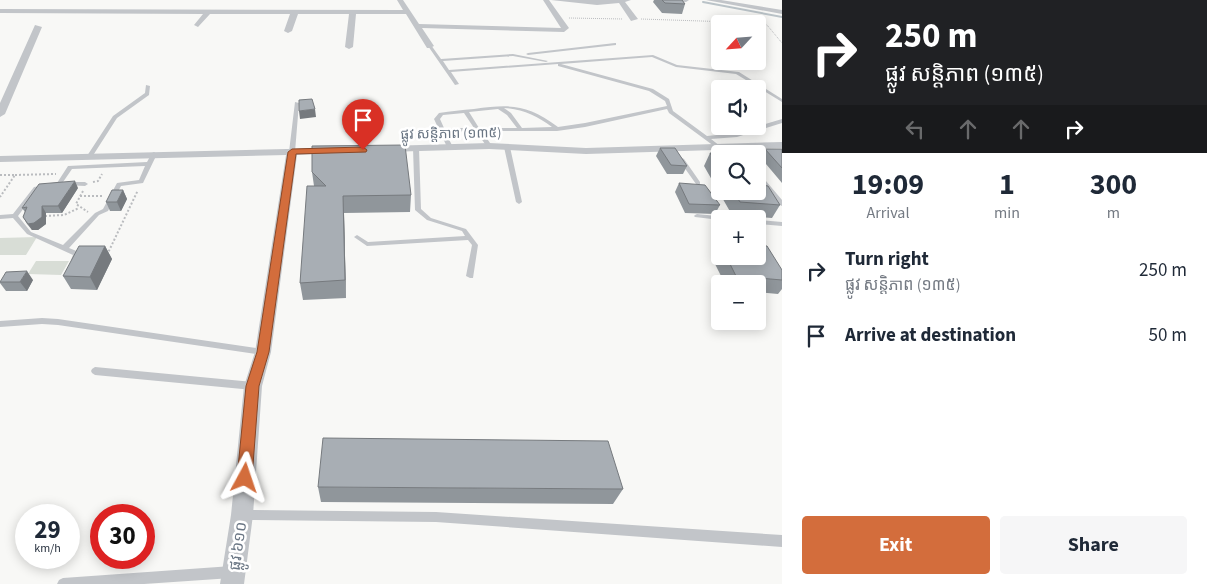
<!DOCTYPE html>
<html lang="en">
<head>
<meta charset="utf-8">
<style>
	body { margin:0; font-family:"Source Sans 3","Noto Sans Khmer",sans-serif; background:#f6f6f7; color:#1f2937; height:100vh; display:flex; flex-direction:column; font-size:19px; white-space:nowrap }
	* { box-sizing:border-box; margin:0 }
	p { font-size:16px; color:#747a83 }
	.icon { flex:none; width:28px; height:28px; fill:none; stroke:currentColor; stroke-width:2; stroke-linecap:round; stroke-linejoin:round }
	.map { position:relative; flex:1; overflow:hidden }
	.drawer { display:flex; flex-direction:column; background:#fff; width:425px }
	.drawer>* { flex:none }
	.guide { background:#202124; color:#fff; overflow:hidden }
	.needle { width:32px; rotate:244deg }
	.fabs { position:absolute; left:711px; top:15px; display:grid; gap:10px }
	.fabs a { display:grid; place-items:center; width:55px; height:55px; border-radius:5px; background:#fff; box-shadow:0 2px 12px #0003; font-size:25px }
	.speed { position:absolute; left:15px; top:504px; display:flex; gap:10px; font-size:25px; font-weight:700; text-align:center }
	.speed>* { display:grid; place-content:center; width:65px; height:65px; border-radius:50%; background:#fff; box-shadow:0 2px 12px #0003; line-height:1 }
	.speed small { font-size:12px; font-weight:400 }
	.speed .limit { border:8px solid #d22; background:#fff; color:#111 }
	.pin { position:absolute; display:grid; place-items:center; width:42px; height:42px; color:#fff; margin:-51px -21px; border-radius:50% 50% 50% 0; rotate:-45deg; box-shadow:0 0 5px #0007 }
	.pin .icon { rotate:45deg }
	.me { position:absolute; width:55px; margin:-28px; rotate:5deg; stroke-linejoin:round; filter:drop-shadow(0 0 4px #0008) }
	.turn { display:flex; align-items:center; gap:18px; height:105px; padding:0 20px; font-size:22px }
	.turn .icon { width:65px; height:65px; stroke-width:2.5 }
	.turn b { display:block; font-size:35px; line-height:42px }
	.lanes { display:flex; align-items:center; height:48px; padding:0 20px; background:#0003; justify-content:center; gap:25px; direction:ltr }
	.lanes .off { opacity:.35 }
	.eta { display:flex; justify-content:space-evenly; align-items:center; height:85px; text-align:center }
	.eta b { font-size:30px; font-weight:700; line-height:35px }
	.primary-button { display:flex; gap:10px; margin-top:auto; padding:10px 20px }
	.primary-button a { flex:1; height:58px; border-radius:5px; background:#d36d3c; color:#fff; font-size:20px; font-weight:700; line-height:58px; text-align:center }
	.primary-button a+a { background:#f6f6f7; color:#1f2937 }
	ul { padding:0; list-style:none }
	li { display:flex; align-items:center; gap:15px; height:65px; padding:0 20px }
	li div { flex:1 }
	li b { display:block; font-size:19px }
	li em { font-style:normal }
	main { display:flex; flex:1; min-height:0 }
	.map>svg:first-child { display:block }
	.green { fill:#d8ddd6 }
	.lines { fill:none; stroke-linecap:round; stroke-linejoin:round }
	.stream { stroke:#bac3c8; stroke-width:2 }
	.path-far1 { stroke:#babcbf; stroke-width:1; stroke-dasharray:1 1; stroke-linecap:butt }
	.path { stroke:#babcbf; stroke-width:2; stroke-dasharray:2 2; stroke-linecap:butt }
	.service { fill:#c2c5c9; fill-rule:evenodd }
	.minor { fill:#c2c5c9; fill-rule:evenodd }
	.wall { fill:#90969b }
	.shaded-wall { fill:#767a7e }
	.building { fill:#a8aeb4; stroke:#767a7e }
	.route { fill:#d36d3c; stroke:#894727 }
	.labels { text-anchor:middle; stroke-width:5; stroke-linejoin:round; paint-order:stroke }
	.far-street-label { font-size:14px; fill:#6a7684; stroke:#fff }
	.street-label { font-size:16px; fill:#6a7684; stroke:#fff }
</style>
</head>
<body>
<main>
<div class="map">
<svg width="782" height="584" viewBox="0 0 782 584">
	<rect width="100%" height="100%" fill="#f8f8f6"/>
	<path class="green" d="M 37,237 L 26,255 L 0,255 L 0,238 Z
		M 36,261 L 69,261 L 61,275 L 28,274 Z"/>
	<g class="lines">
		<path class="stream" d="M 703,2 L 782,17"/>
		<path class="path-far1" d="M 569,18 L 623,19
			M 641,19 L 761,23 L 767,25 L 782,43"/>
		<path class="path" d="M 0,175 L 15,175 L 0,197
			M 15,175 L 56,174
			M 93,182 L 98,181 L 102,174
			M 83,191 L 76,204 L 88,212
			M 80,196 L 104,196
			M 45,216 L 64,215 L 79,208
			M 107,255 L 138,190"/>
		<path class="service" d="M 615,43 L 616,43 L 616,45 L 528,55 L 526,54 L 528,53 Z
			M 429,45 L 431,45 L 441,59 L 513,54 L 548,61 L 546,62 L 513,56 L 443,61 L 449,70 L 653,55 L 677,65 L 739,72 L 782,99 L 782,102 L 736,74 L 676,67 L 652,57 L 561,64 L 653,89 L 669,99 L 673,111 L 707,136 L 736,133 L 782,119 L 782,123 L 737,137 L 711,139 L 720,146 L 720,148 L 718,149 L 669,113 L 667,109 L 585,127 L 557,131 L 482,131 L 492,146 L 489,148 L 487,147 L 476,131 L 445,132 L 453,147 L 450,149 L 447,147 L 434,119 L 439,113 C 451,111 462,110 474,109 C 511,104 527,104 558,127 L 585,123 L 667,106 L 665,101 L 649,91 L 558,66 L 558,64 L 451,72 L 459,84 L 455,85 L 428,46 ZM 504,108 C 523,109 537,116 552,127 L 522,128 L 511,113 ZM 498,109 L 507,115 L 517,128 L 479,128 L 469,112 ZM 464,113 L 474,128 L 444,128 L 440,119 L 443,115 Z
			M 146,85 L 150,86 L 149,95 L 117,118 L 92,157 L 88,157 L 87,156 L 113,116 L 145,93 Z
			M 295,102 L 299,103 L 295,152 L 292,154 L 289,152 Z
			M 507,145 L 510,147 L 522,202 L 519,204 L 516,202 L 504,147 Z
			M 734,145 L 736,146 L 743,154 L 737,154 L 731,147 Z
			M 416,146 L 419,148 L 421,209 L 431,218 L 466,229 L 478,245 L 473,278 L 470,278 L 466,276 L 472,245 L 468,240 L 367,246 L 354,237 L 357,235 L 368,242 L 465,236 L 462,231 L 427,220 L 415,210 L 413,148 Z
			M 154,152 L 157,154 L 143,183 L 121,186 L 108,211 L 99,215 L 69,248 L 79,252 L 80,254 L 77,262 L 73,262 L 71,260 L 73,255 L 27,234 L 13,218 L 0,219 L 0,215 L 13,214 L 34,187 L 57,183 L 68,166 L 147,162 L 152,153 ZM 145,166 L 139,180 L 117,183 L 103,209 L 95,213 L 63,245 L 31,232 L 18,216 L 38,189 L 61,185 L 72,169 Z
			M 682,158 L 684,159 L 700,182 L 700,184 L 696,184 L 679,160 Z
			M 758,173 L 760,174 L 782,200 L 782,206 L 780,205 L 758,178 Z
			M 66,182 L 85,182 L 88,184 L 85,186 L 64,185 L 63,184 Z
			M 697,214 L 727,217 L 730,219 L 720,219 L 720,220 L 695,217 L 694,216 L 695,215 Z
			M 758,220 L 782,222 L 782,226 L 758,224 Z
			M 42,318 L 58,319 L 263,349 L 266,350 L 267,352 L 266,354 L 263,355 L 58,325 L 42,324 L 0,327 L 0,321 Z
			M 95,367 L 253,382 L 256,383 L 257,386 L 256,389 L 253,390 L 95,375 L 92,373 L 91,371 L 92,369 Z
			M 245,510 L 436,512 L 782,535 L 782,547 L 436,522 L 245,520 L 241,519 L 240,515 L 241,511 Z
			M 232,566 L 236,568 L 238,572 L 236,576 L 232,578 L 144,584 L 57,584 L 59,580 L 63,578 Z"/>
		<path class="minor" d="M 397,0 L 403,0 L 419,24 L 561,28 L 543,0 L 549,0 L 569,28 L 564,32 L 422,28 L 434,46 L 430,48 L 427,48 L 406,14 L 356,14 L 353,47 L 349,49 L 345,47 L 349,14 L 298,14 L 292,31 L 288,33 L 284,31 L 290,14 L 210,14 L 198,27 L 194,25 L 203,14 L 0,13 L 0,9 L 403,10 Z
			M 551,0 L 631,0 L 625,2 L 638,19 L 631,21 L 619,3 L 597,5 Z
			M 662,0 L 689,0 L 686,2 Z
			M 706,0 L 721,0 L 782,10 L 782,14 Z
			M 35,25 L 42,27 L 5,114 L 0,117 L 0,103 Z
			M 782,142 L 782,148 L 586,154 L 489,149 L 386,152 L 381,149 L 386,146 L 489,143 L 586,148 Z
			M 331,148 L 337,151 L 335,153 L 297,155 L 271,352 L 262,386 L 253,515 L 244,584 L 220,584 L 231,515 L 244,386 L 255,352 L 286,155 L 0,162 L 0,156 Z"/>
	</g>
	<path class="wall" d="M 654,0 L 682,0 L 685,4 L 682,14 L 662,13 L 653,2 Z
		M 660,148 L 687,166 L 683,174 L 667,174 L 656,156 Z
		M 765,149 L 782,149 L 782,183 L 760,157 Z
		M 710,153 L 720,154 L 720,191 L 758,191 L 762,185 L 780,205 L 772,218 L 732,215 L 704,166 Z
		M 312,172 L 411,195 L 410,212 L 344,213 L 346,298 L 303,300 L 300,283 L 314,186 Z
		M 679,183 L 720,205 L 715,214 L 685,213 L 675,192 Z
		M 78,188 L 62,213 L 46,213 L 46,224 L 38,230 L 32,230 L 27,224 L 23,217 L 25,212 L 22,208 Z
		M 123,190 L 127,199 L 121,211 L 110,211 L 106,202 Z
		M 719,242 L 720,242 L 720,256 L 758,256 L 782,270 L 782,289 L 778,294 L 758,292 L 758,284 L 725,284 L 711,256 Z
		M 105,246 L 112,259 L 97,290 L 71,289 L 63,276 Z
		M 33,280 L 27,291 L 6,291 L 0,283 L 0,282 Z
		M 318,487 L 623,489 L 613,504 L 321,502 Z"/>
	<path class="shaded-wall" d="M 315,109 L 316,117 L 300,119 L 299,111 Z
		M 75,181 L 78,188 L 62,213 L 58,206 Z
		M 123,190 L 127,199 L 121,211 L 117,202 Z
		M 343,196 L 344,213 L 346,298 L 345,280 Z
		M 42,206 L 46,213 L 46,224 L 38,230 L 32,230 L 28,224 Z
		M 105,246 L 112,259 L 97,290 L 90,277 Z
		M 27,271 L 33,280 L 27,291 L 20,282 Z"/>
	<path class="building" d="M 662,0 L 682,0 L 685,4 L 665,3 Z
		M 312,99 L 315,109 L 299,111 L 299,100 Z
		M 405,145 L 411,195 L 343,196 L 345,280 L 300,283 L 307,186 L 326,186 L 312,172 L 312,146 Z
		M 660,148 L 675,148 L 687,166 L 671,165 Z
		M 765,149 L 782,149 L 782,168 Z
		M 710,153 L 722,154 L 720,154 L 720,170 Z
		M 758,179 L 762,185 L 768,186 L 780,205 L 740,202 L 733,191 L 758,191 Z
		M 75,181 L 58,206 L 42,206 L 42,217 L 34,223 L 28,224 L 23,217 L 27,207 L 22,208 L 39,184 Z
		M 679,183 L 705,185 L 720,205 L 689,204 Z
		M 112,190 L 123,190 L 117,202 L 106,202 Z
		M 758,245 L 767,246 L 782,270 L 782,280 L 736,276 L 726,256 L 758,256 Z
		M 79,246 L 105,246 L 90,277 L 63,276 Z
		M 27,271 L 20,282 L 0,282 L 6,272 Z
		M 323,438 L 608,441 L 623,489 L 318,487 Z"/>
	<path class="route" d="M 363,147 L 367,150 L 366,152 L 296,154 L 269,352 L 259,386 L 252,478 L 250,483 L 245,485 L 239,483 L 237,478 L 246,386 L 257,352 L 288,152 L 292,149 Z"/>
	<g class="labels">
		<g class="far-street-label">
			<text transform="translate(451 133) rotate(-1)" y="5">ផ្លូវ សន្តិភាព (១៣៥)</text>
		</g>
		<g class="street-label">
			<text transform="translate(237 546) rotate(-82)" y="6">ផ្លូវ ៦១០</text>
		</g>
	</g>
</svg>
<div class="fabs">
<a><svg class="needle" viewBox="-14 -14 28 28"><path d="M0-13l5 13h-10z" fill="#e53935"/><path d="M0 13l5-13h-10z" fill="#747a83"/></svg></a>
<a><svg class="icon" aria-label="sound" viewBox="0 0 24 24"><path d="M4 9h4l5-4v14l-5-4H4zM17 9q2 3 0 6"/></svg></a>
<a><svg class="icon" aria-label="search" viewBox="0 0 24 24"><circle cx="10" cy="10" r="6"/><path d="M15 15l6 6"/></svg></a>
<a>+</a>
<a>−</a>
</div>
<div class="speed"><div>29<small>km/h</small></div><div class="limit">30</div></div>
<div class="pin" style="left:363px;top:150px;background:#d93025"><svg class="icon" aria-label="arrive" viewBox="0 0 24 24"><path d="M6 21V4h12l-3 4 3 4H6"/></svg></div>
<svg class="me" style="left:245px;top:478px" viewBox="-20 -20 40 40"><path d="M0-17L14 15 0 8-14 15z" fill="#d36d3c" stroke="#fff" stroke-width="4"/></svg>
</div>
<section class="drawer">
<div class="guide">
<div class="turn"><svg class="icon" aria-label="right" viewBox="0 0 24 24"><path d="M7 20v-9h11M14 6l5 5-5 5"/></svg><div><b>250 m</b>ផ្លូវ សន្តិភាព (១៣៥)</div></div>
<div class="lanes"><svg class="icon off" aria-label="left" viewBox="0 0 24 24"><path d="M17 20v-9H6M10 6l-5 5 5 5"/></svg><svg class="icon off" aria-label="ahead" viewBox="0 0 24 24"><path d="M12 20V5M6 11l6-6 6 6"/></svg><svg class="icon off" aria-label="ahead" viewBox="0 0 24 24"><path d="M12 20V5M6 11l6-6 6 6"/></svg><svg class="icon" aria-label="right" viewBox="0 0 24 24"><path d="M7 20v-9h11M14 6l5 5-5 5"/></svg></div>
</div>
<div class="eta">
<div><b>19:09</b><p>Arrival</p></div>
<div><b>1</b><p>min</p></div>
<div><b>300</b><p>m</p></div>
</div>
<ul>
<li><svg class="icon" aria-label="right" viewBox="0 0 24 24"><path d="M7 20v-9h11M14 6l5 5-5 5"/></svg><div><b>Turn right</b><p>ផ្លូវ សន្តិភាព (១៣៥)</p></div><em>250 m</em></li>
<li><svg class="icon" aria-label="arrive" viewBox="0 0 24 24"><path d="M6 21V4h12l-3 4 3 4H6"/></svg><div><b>Arrive at destination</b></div><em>50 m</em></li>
</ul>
<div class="primary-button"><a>Exit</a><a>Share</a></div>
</section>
</main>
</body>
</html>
